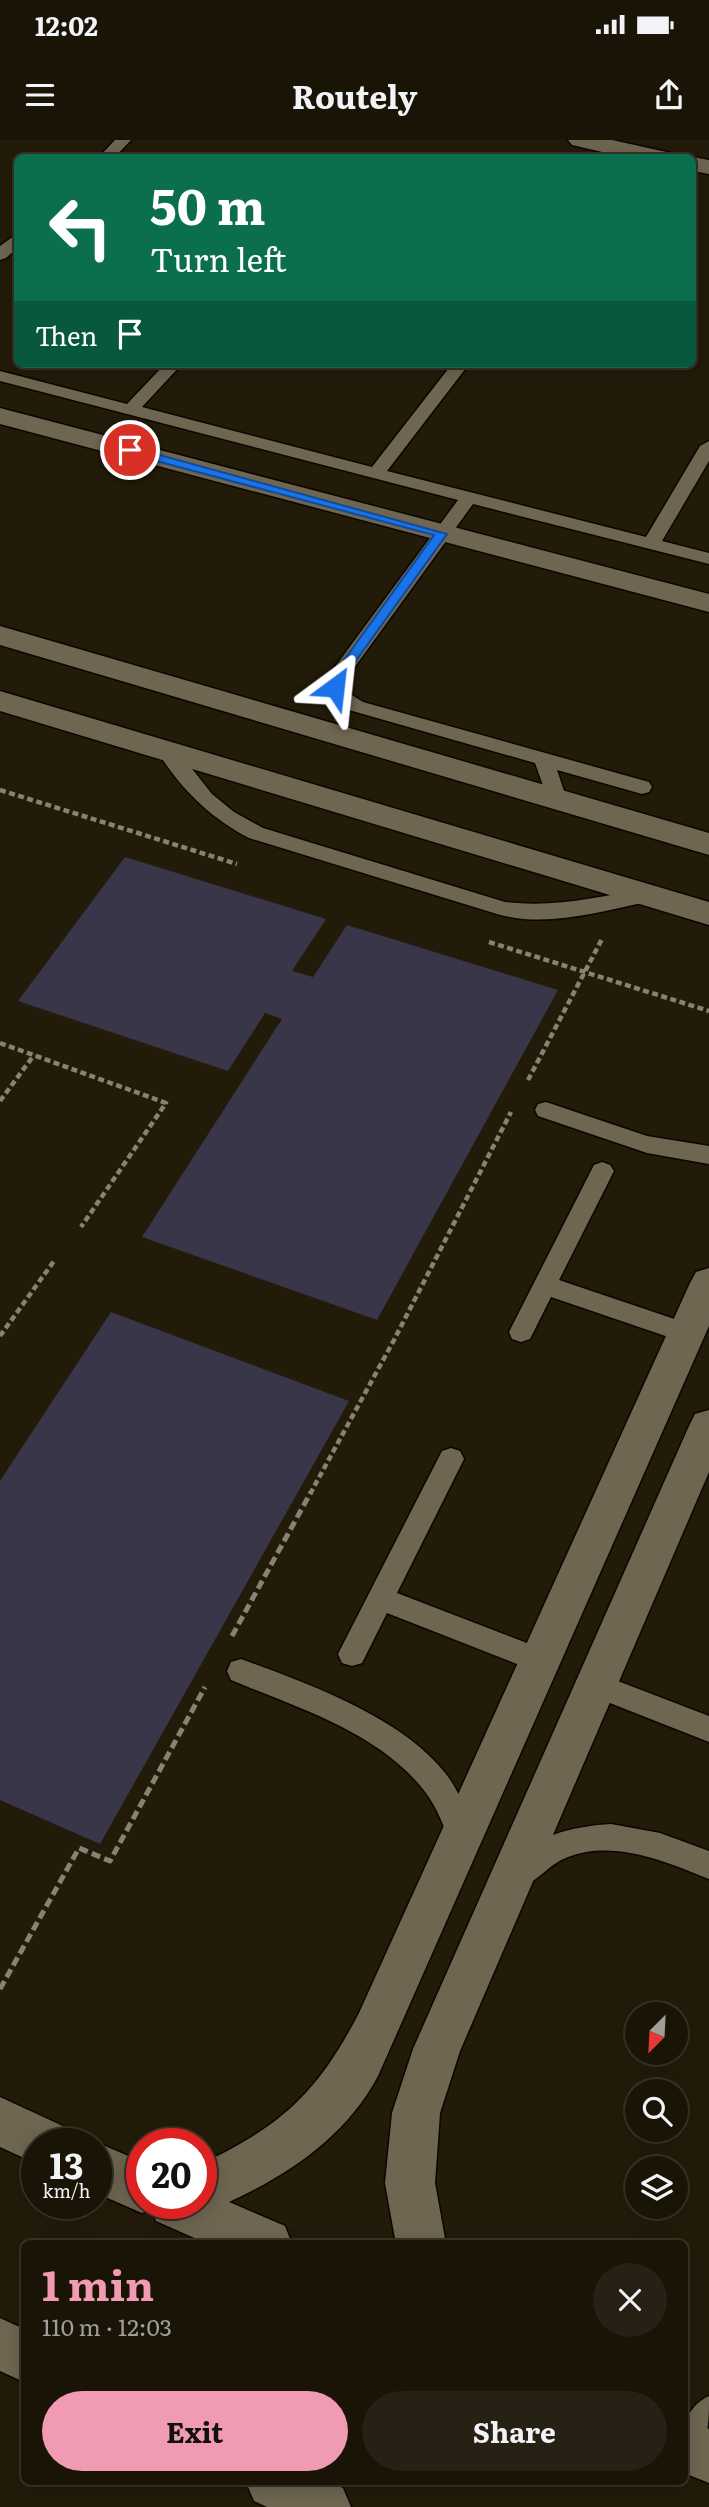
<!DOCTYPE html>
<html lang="en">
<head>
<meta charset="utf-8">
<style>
	body { margin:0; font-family:Literata,serif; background:#272115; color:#f1f3f6; height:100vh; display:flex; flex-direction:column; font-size:26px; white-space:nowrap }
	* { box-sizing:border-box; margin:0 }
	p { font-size:23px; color:#9f9e9b }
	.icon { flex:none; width:38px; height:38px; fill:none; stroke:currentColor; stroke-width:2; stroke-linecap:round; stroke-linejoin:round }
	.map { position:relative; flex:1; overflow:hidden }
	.side { position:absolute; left:21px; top:2100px; width:667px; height:245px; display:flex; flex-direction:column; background:#1a1407; border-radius:10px; box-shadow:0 4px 18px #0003,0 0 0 2px #383328 }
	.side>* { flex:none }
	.guide { position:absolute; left:14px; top:14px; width:682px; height:214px; border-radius:10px; box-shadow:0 4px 18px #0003,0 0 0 2px #383328; background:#0b6e4f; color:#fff; overflow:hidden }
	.needle { width:46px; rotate:204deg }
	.controls { position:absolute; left:625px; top:1862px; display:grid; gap:14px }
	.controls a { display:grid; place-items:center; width:63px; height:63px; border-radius:50%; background:#1a1407; box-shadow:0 4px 18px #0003,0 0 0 2px #383328; font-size:35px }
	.speed { position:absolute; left:21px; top:1988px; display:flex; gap:14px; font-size:35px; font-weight:700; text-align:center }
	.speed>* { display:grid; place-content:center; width:91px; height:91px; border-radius:50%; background:#1a1407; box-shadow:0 4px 18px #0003,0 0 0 2px #383328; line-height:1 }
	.speed small { font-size:18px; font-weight:400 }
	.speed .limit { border:10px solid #d22; background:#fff; color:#111 }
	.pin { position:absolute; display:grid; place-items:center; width:60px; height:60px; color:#fff; margin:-30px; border:4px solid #fff; border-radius:50%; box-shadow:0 2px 7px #0007 }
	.me { position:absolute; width:77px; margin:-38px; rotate:30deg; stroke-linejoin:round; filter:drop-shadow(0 0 5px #0008) }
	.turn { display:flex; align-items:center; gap:24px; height:147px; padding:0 21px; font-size:32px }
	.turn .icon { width:91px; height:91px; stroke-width:2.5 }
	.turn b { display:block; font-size:49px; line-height:60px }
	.then { display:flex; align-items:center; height:66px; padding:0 21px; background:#0003; gap:14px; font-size:26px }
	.round { display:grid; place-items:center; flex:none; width:74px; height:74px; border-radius:37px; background:#272115 }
	.overview { display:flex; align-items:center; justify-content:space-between; height:119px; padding:0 21px }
	h1 { font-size:42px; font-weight:700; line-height:52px; color:#f19ab4 }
	.cta { display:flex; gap:14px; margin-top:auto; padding:14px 21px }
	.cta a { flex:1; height:80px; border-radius:42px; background:#f19ab4; color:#111; font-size:28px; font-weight:700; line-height:80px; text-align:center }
	.cta a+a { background:#272115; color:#f1f3f6 }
	.status { display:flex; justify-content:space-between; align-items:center; height:49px; padding:0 35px; background:#1a1407; direction:ltr }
	.status svg { height:19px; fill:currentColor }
	header { display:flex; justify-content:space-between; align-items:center; height:91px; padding:0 21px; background:#1a1407; font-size:32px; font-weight:700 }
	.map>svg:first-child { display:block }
	.building { fill:#393649 }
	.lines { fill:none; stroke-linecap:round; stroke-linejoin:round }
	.lane-casing { stroke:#0c0600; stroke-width:3 }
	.street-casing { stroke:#0c0600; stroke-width:3 }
	.path-far1 { stroke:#888273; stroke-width:4.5; stroke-dasharray:6 3.5; stroke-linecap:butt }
	.path { stroke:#888273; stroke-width:5; stroke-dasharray:9 4.5; stroke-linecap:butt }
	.lane { fill:#6f6651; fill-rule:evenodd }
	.street { fill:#6f6651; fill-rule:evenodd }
	.route { fill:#1a73e8; stroke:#114b97; stroke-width:2 }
</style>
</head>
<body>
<div class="status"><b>12:02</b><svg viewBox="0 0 49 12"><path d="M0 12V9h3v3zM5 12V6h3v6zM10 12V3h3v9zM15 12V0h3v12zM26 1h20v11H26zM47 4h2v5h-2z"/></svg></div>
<header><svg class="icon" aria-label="menu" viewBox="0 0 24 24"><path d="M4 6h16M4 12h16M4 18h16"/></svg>Routely<svg class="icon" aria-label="share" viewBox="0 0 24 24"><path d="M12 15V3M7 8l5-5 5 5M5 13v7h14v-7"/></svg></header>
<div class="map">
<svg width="709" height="2367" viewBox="0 0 709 2367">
	<rect width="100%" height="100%" fill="#231b09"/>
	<path class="building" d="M 125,717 L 326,779 L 292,831 L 313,837 L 347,785 L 558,850 L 377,1180 L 142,1097 L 282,879 L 265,873 L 228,931 L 18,861 Z
		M 111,1172 L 349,1261 L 100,1704 L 0,1660 L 0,1341 Z"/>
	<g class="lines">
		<g class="lane-casing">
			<path id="lane" d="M 115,0 L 131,0 L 114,18 L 98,18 Z
				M 18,93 L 18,107 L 6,118 L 0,120 L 0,106 Z
				M 165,224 L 182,224 L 142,267 L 372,327 L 452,224 L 469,224 L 387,331 L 646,397 L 700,306 L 709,301 L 709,321 L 662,401 L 709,413 L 709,424 L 473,364 L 346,539 L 347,552 L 363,562 L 649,642 L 652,647 L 649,652 L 642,654 L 557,630 L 567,660 L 564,665 L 550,665 L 535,623 L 349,570 C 335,564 320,551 329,535 L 458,360 L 0,241 L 0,231 L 127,264 Z
				M 167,605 L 174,606 L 212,654 L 234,672 L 263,688 L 505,762 C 554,768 599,757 647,748 L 654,750 L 658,755 L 654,760 L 647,762 C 598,772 546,788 497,774 L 249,698 C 209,677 181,649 157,611 L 160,606 Z
				M 546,962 L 647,996 L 709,1006 L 709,1024 L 647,1013 L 538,976 L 535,970 L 538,964 Z
				M 602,1022 L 610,1025 L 614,1031 L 559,1140 L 695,1186 L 698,1193 L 695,1200 L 686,1203 L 551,1157 L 530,1199 L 521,1202 L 512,1199 L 509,1192 L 594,1025 Z
				M 451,1308 L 460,1311 L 464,1319 L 397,1453 L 550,1512 L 554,1521 L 550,1530 L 540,1533 L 387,1473 L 362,1523 L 352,1526 L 342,1523 L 338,1514 L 442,1311 Z
				M 241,1519 C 307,1543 402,1577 446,1634 C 460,1652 468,1676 476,1697 L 472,1706 L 462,1710 L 452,1706 C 444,1688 438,1669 426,1653 C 381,1593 298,1568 231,1540 L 227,1531 L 231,1522 Z
				M 597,1533 L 709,1576 L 709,1602 L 587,1554 L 583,1545 L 587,1536 Z
				M 611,1684 L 660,1693 L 709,1711 L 709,1739 C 667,1722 614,1699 568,1717 C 549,1724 538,1741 519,1749 L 509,1745 L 505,1735 C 521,1697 574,1686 611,1684 Z
				M 709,2256 C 709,2283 709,2311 686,2323 C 677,2299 684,2267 709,2256 Z"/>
		</g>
		<g class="street-casing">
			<path id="street" d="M 568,0 L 612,0 L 671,13 L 674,18 L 628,18 L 572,5 Z
				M 693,17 L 709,20 L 709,34 L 693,31 L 693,18 L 691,18 Z
				M 0,268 L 709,454 L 709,472 L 0,284 Z
				M 0,486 L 709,693 L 709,715 L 0,505 Z
				M 0,551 L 709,762 L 709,785 L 0,571 Z
				M 709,1128 L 709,1186 L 378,1936 C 346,1996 290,2034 229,2062 L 285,2086 L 292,2104 L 208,2104 L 156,2081 L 152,2069 L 142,2073 L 96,2053 L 96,2004 L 93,2004 L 96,2002 L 142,2022 L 142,2063 L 201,2063 L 201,2024 C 282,1986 318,1952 359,1873 L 690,1143 L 696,1132 Z
				M 709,1270 L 709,1332 L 460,1911 L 440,1973 L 435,2043 L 446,2104 L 396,2104 L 385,2043 L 392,1973 L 413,1909 L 689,1286 L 695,1274 Z
				M 0,1957 L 65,1987 L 72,2004 L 37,2004 L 37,2024 L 0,2007 Z
				M 0,2178 L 24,2189 L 24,2242 L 0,2231 Z
				M 684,2279 L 709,2289 L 709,2343 L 684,2333 Z
				M 246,2342 L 329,2342 L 343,2348 L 351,2367 L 267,2367 L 254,2361 Z"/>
		</g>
		<path class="path-far1" d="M 0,650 L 237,724
			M 489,802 L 709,871
			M 0,903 L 166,963 L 81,1087
			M 528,940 L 602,799
			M 0,961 L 34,915
			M 0,1196 L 54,1121
			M 310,1354 L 394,1200 L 511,972"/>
		<path class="path" d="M 232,1496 L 311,1352
			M 0,1849 L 79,1708 L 110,1721 L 205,1547"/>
		<use href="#lane" class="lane"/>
		<use href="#street" class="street"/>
	</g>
	<path class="route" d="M 126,308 L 134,308 L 447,394 L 342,540 L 339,550 L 330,550 L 328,547 L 332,537 L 434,395 L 126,313 Z"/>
</svg>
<div class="controls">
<a><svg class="needle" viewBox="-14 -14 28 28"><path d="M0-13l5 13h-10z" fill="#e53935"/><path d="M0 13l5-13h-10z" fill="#9f9e9b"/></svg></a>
<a><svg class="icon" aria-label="search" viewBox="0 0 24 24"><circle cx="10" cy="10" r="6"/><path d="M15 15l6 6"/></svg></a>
<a><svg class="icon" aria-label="layers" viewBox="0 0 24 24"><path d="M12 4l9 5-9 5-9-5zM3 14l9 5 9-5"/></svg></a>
</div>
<div class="speed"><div>13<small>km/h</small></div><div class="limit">20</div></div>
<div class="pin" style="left:130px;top:310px;background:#d93025"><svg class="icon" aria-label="arrive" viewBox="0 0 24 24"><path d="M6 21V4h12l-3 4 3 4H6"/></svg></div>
<svg class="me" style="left:335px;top:547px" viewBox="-20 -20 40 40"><path d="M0-17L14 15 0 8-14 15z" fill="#1a73e8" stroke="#fff" stroke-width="4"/></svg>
<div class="guide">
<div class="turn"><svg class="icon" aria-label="left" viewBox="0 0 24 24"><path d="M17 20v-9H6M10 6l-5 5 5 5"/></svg><div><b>50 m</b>Turn left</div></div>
<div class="then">Then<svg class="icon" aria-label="arrive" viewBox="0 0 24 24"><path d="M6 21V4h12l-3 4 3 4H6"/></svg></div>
</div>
<section class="side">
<div class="overview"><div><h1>1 min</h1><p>110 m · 12:03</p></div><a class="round"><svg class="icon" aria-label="close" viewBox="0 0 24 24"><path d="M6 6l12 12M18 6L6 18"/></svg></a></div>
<div class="cta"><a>Exit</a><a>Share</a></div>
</section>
</div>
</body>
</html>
